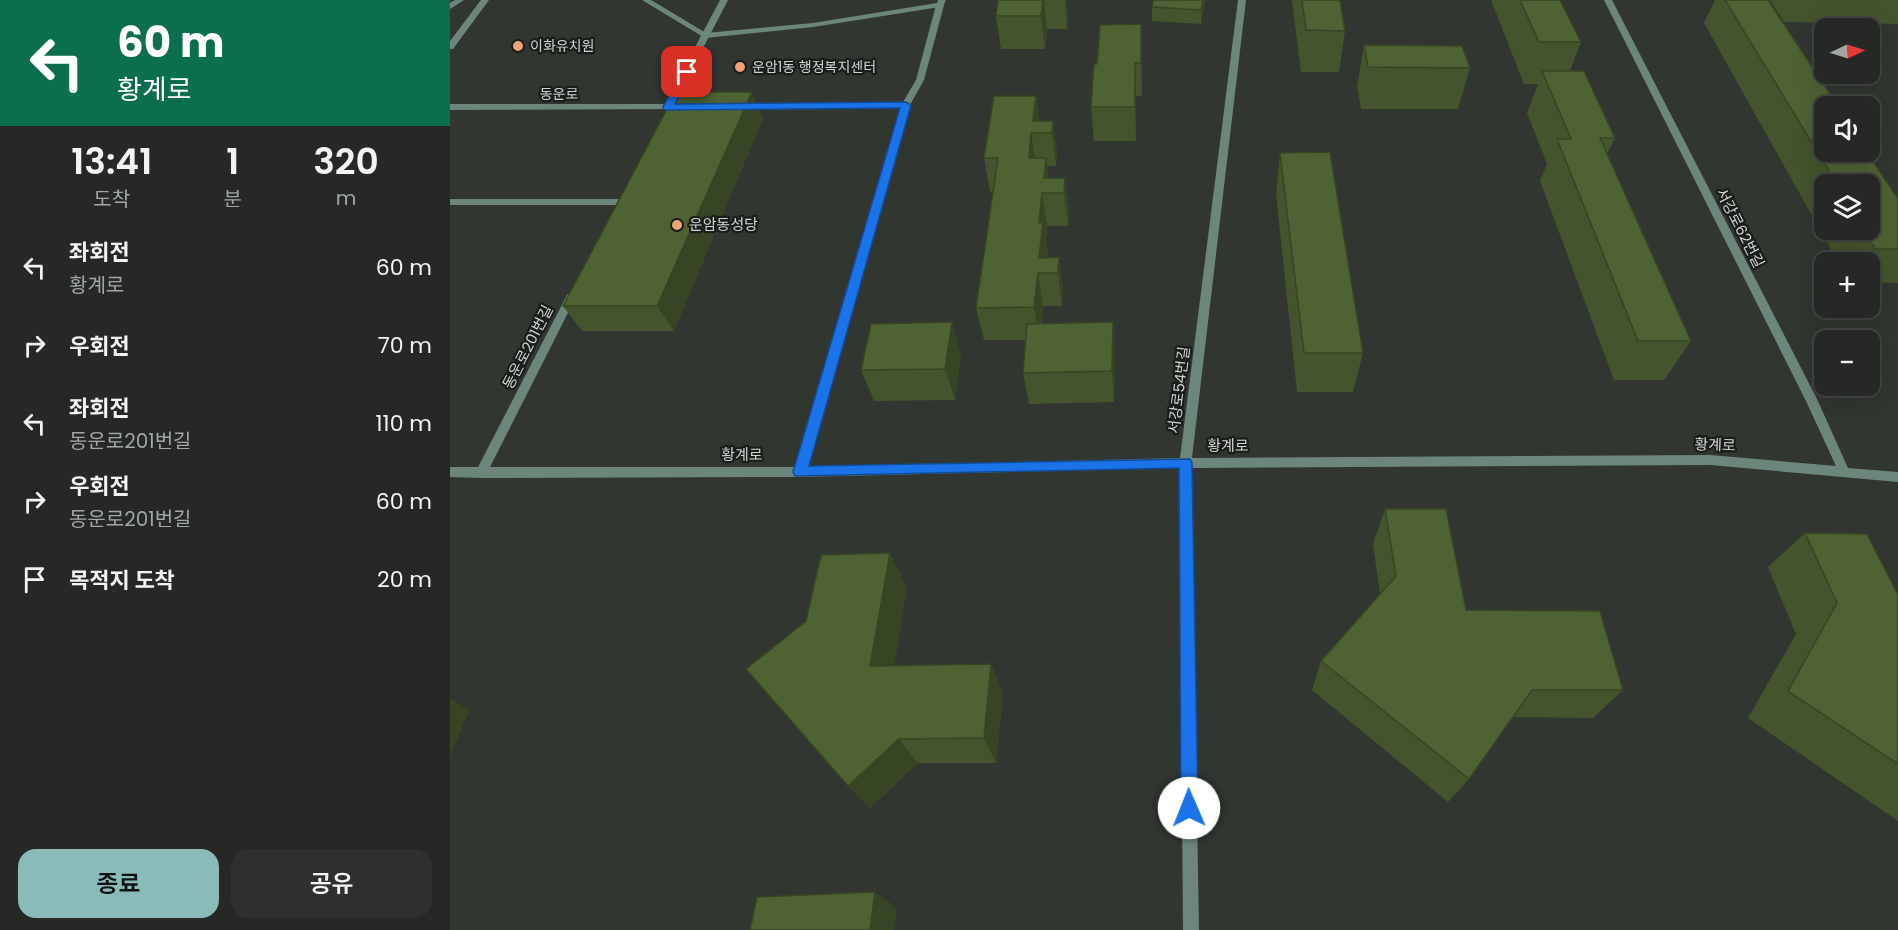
<!DOCTYPE html>
<html lang="ko">
<head>
<meta charset="utf-8">
<style>
	body { margin:0; font-family:Poppins,"Noto Sans KR",sans-serif; background:#2d302d; color:#f1f3f6; height:100vh; display:flex; flex-direction:column; font-size:22px; white-space:nowrap }
	* { box-sizing:border-box; margin:0 }
	p { font-size:20px; color:#a3a6a7 }
	.icon { flex:none; width:33px; height:33px; fill:none; stroke:currentColor; stroke-width:2; stroke-linecap:round; stroke-linejoin:round }
	.map { position:relative; flex:1; overflow:hidden }
	.side { display:flex; flex-direction:column; background:#252825; width:450px }
	.side>* { flex:none }
	.hud { background:#0b6e4f; color:#fff; overflow:hidden }
	.needle { width:39px; rotate:86deg }
	.fabs { position:absolute; left:1364px; top:18px; display:grid; gap:12px }
	.fabs a { display:grid; place-items:center; width:66px; height:66px; border-radius:12px; background:#252825; box-shadow:0 6px 24px #0002,0 0 0 2px #424442; font-size:30px }
	.pin { position:absolute; display:grid; place-items:center; width:51px; height:51px; color:#fff; margin:-26px; border-radius:12px; box-shadow:0 3px 9px #0006 }
	.me { position:absolute; width:66px; margin:-33px; rotate:359deg; stroke-linejoin:round; filter:drop-shadow(0 0 4px #0008) }
	.turn { display:flex; align-items:center; gap:21px; height:126px; padding:0 18px; font-size:27px }
	.turn .icon { width:78px; height:78px; stroke-width:2.5 }
	.turn b { display:block; font-size:42px; line-height:51px }
	.eta { display:flex; justify-content:space-evenly; align-items:center; height:102px; text-align:center }
	.eta b { font-size:36px; font-weight:600; line-height:42px }
	.action { display:flex; gap:12px; margin-top:auto; padding:12px 18px }
	.action a { flex:1; height:69px; border-radius:18px; background:#8bbbb9; color:#111; font-size:24px; font-weight:600; line-height:69px; text-align:center }
	.action a+a { background:#2d302d; color:#f1f3f6 }
	ul { padding:0; list-style:none }
	li { display:flex; align-items:center; gap:18px; height:78px; padding:0 18px }
	li div { flex:1 }
	li b { display:block; font-size:22px }
	li em { font-style:normal }
	main { display:flex; flex:1; min-height:0 }
	.map>svg:first-child { display:block }
	.lines { fill:none; stroke-linecap:round; stroke-linejoin:round }
	.service { fill:#6d867b; fill-rule:evenodd }
	.minor { fill:#6d867b; fill-rule:evenodd }
	.wall { fill:#44542c; fill-rule:evenodd }
	.shaded-wall { fill:#374524 }
	.building { fill:#4f6233; stroke:#374524; stroke-width:1.5 }
	.route { fill:#1a73e8; stroke:#114b97; stroke-width:1.5 }
	.poi-dot { fill:#f0a279; stroke:#1a1d1a; stroke-width:2 }
	.labels { text-anchor:middle; stroke-width:4.5; stroke-linejoin:round; paint-order:stroke }
	.far-poi-label { font-size:14px; fill:#d1d5d2; stroke:#1a1d1a; text-anchor:start }
	.far-street-label { font-size:14px; fill:#d1d5d2; stroke:#1a1d1a }
	.poi-label { font-size:15px; fill:#d1d5d2; stroke:#1a1d1a; text-anchor:start }
	.street-label { font-size:15px; fill:#d1d5d2; stroke:#1a1d1a }
</style>
</head>
<body>
<main>
<section class="side">
<div class="hud">
<div class="turn"><svg class="icon" aria-label="left" viewBox="0 0 24 24"><path d="M17 20v-9H6M10 6l-5 5 5 5"/></svg><div><b>60 m</b>황계로</div></div>
</div>
<div class="eta">
<div><b>13:41</b><p>도착</p></div>
<div><b>1</b><p>분</p></div>
<div><b>320</b><p>m</p></div>
</div>
<ul>
<li><svg class="icon" aria-label="left" viewBox="0 0 24 24"><path d="M17 20v-9H6M10 6l-5 5 5 5"/></svg><div><b>좌회전</b><p>황계로</p></div><em>60 m</em></li>
<li><svg class="icon" aria-label="right" viewBox="0 0 24 24"><path d="M7 20v-9h11M14 6l5 5-5 5"/></svg><div><b>우회전</b></div><em>70 m</em></li>
<li><svg class="icon" aria-label="left" viewBox="0 0 24 24"><path d="M17 20v-9H6M10 6l-5 5 5 5"/></svg><div><b>좌회전</b><p>동운로201번길</p></div><em>110 m</em></li>
<li><svg class="icon" aria-label="right" viewBox="0 0 24 24"><path d="M7 20v-9h11M14 6l5 5-5 5"/></svg><div><b>우회전</b><p>동운로201번길</p></div><em>60 m</em></li>
<li><svg class="icon" aria-label="arrive" viewBox="0 0 24 24"><path d="M6 21V4h12l-3 4 3 4H6"/></svg><div><b>목적지 도착</b></div><em>20 m</em></li>
</ul>
<div class="action"><a>종료</a><a>공유</a></div>
</section>
<div class="map">
<svg width="1448" height="930" viewBox="0 0 1448 930">
	<rect width="100%" height="100%" fill="#313631"/>
	<g class="lines">
		<path class="service" d="M 192,0 L 201,0 L 256,33 L 363,23 L 487,3 L 488,0 L 496,0 L 493,7 L 490,7 L 363,27 L 255,38 Z"/>
		<path class="minor" d="M 5,0 L 14,0 L 0,9 L 0,3 Z
			M 31,0 L 39,0 L 3,49 L 0,49 L 0,41 Z
			M 270,0 L 278,0 L 224,104 L 230,105 L 230,109 L 0,110 L 0,104 L 215,104 Z
			M 788,0 L 796,0 L 742,458 L 1260,455 L 1386,466 L 1355,399 L 1154,0 L 1162,0 L 1367,399 L 1398,468 L 1448,472 L 1448,482 L 1260,465 L 741,468 L 749,930 L 733,930 L 729,468 L 350,477 L 31,478 L 0,477 L 0,467 L 28,467 L 117,295 L 122,291 L 127,295 L 40,467 L 345,467 L 451,108 L 292,110 L 288,107 L 292,104 L 453,102 L 466,80 L 486,5 L 490,3 L 494,5 L 474,80 L 460,105 L 357,467 L 730,458 Z
			M 0,199 L 170,199 L 175,202 L 170,205 L 0,205 Z"/>
	</g>
	<path class="wall" d="M 548,0 L 616,0 L 618,19 L 617,29 L 597,29 L 595,49 L 551,49 L 546,16 Z
		M 755,0 L 751,24 L 702,21 L 702,7 Z
		M 842,0 L 890,0 L 895,31 L 889,72 L 851,72 Z
		M 1041,0 L 1110,0 L 1131,42 L 1120,71 L 1165,138 L 1157,154 L 1241,341 L 1214,380 L 1164,380 L 1090,181 L 1097,164 L 1077,113 L 1088,84 L 1074,84 Z
		M 1265,0 L 1318,0 L 1448,199 L 1448,283 L 1419,282 L 1419,262 L 1388,262 L 1254,23 ZM 1374,184 L 1419,184 L 1419,230 L 1374,230 Z
		M 1320,0 L 1448,0 L 1448,24 L 1334,22 Z
		M 691,24 L 692,57 L 692,96 L 686,96 L 686,141 L 644,141 L 641,107 L 647,64 Z
		M 914,45 L 1020,68 L 1008,109 L 911,109 L 907,87 Z
		M 586,96 L 589,121 L 603,121 L 607,154 L 606,166 L 597,166 L 598,178 L 615,178 L 619,211 L 618,226 L 597,226 L 596,241 L 598,257 L 609,257 L 613,290 L 612,306 L 593,306 L 592,323 L 663,322 L 665,354 L 664,402 L 579,404 L 573,373 L 576,340 L 534,340 L 526,308 L 543,192 L 540,192 L 534,158 Z
		M 313,118 L 224,331 L 132,331 L 113,306 Z
		M 830,153 L 913,353 L 903,392 L 847,392 L 826,194 Z
		M 511,354 L 505,400 L 424,401 L 411,370 Z
		M 935,509 L 1016,610 L 1173,690 L 1143,718 L 1063,717 L 1019,779 L 998,802 L 862,690 L 871,661 L 930,594 L 923,544 Z
		M 1355,533 L 1448,595 L 1448,821 L 1298,718 L 1346,634 L 1318,567 Z
		M 457,587 L 444,666 L 541,664 L 553,693 L 546,763 L 468,763 L 420,808 L 398,786 Z"/>
	<path class="shaded-wall" d="M 593,0 L 594,0 L 597,29 L 595,49 L 591,16 Z
		M 615,0 L 616,0 L 618,19 L 617,29 Z
		M 753,0 L 755,0 L 751,24 L 751,10 Z
		M 691,24 L 692,57 L 692,96 L 691,63 Z
		M 685,63 L 686,96 L 686,141 L 685,107 Z
		M 302,92 L 313,118 L 224,331 L 207,306 Z
		M 586,96 L 590,129 L 583,121 Z
		M 603,121 L 607,154 L 606,166 L 602,133 Z
		M 581,133 L 586,166 L 579,158 Z
		M 596,158 L 600,191 L 594,178 Z
		M 615,178 L 619,211 L 618,226 L 614,193 Z
		M 592,193 L 597,226 L 596,241 L 598,255 L 596,273 L 589,258 L 589,223 Z
		M 609,257 L 613,290 L 612,306 L 608,273 Z
		M 588,273 L 593,306 L 590,339 L 584,307 Z
		M 502,322 L 511,354 L 505,400 L 495,369 Z
		M 663,322 L 665,354 L 664,402 L 662,371 Z
		M 440,553 L 457,587 L 439,694 L 420,666 Z
		M 541,664 L 553,693 L 546,763 L 534,738 Z
		M 0,699 L 20,710 L 0,755 Z
		M 449,739 L 468,763 L 420,808 L 398,786 Z
		M 425,892 L 447,908 L 444,930 L 420,930 Z"/>
	<path class="building" d="M 548,0 L 593,0 L 591,16 L 546,16 Z
		M 703,0 L 753,0 L 751,10 L 702,7 Z
		M 852,0 L 890,0 L 895,31 L 856,30 Z
		M 1070,0 L 1110,0 L 1131,42 L 1089,42 Z
		M 1275,0 L 1318,0 L 1388,106 L 1374,106 L 1374,152 L 1417,152 L 1448,199 L 1448,249 L 1425,249 L 1414,230 L 1419,230 L 1419,184 L 1387,184 Z
		M 691,24 L 691,63 L 685,63 L 685,107 L 641,107 L 644,63 L 647,64 L 650,25 Z
		M 914,45 L 1012,46 L 1020,68 L 918,67 Z
		M 1092,71 L 1134,71 L 1165,138 L 1150,138 L 1241,341 L 1188,341 L 1107,139 L 1121,139 Z
		M 226,92 L 302,92 L 207,306 L 113,306 Z
		M 544,96 L 586,96 L 583,121 L 603,121 L 602,133 L 581,133 L 579,158 L 596,158 L 594,178 L 615,178 L 614,193 L 592,193 L 589,223 L 593,222 L 589,258 L 609,257 L 608,273 L 588,273 L 584,307 L 526,308 L 548,158 L 534,158 Z
		M 880,152 L 913,353 L 854,353 L 830,153 Z
		M 502,322 L 495,369 L 411,370 L 421,324 Z
		M 663,322 L 662,371 L 573,373 L 577,324 Z
		M 935,509 L 996,509 L 1016,610 L 1150,611 L 1173,690 L 1082,690 L 1019,779 L 871,661 L 946,576 Z
		M 1355,533 L 1417,534 L 1448,595 L 1448,764 L 1338,691 L 1387,603 Z
		M 440,553 L 420,666 L 541,664 L 534,738 L 449,739 L 398,786 L 296,669 L 356,621 L 371,555 Z
		M 425,892 L 420,930 L 300,930 L 307,897 Z"/>
	<path class="route" d="M 237,69 L 241,72 L 225,104 L 456,102 L 461,105 L 359,466 L 740,459 L 742,463 L 748,808 L 745,814 L 739,817 L 733,814 L 731,808 L 729,468 L 345,476 L 343,472 L 450,108 L 214,110 L 213,107 L 232,72 Z"/>
	<g class="poi-dot">
		<circle cx="68" cy="46" r="6"/>
		<circle cx="290" cy="67" r="6"/>
		<circle cx="227" cy="225" r="6"/>
	</g>
	<g class="labels">
		<g class="far-poi-label">
			<text x="80" y="51">이화유치원</text>
			<text x="302" y="72">운암1동 행정복지센터</text>
		</g>
		<g class="far-street-label">
			<text x="109" y="99">동운로</text>
		</g>
		<g class="poi-label">
			<text x="239" y="230">운암동성당</text>
		</g>
		<g class="street-label">
			<text transform="translate(1290 228) rotate(63)" y="5">서강로62번길</text>
			<text transform="translate(78 347) rotate(-63)" y="5">동운로201번길</text>
			<text transform="translate(729 390) rotate(-83)" y="5">서강로54번길</text>
			<text transform="translate(1265 445) rotate(2)" y="5">황계로</text>
			<text x="778" y="451">황계로</text>
			<text x="292" y="460">황계로</text>
		</g>
	</g>
</svg>
<div class="fabs">
<a><svg class="needle" viewBox="-14 -14 28 28"><path d="M0-13l5 13h-10z" fill="#e53935"/><path d="M0 13l5-13h-10z" fill="#a3a6a7"/></svg></a>
<a><svg class="icon" aria-label="sound" viewBox="0 0 24 24"><path d="M4 9h4l5-4v14l-5-4H4zM17 9q2 3 0 6"/></svg></a>
<a><svg class="icon" aria-label="layers" viewBox="0 0 24 24"><path d="M12 4l9 5-9 5-9-5zM3 14l9 5 9-5"/></svg></a>
<a>+</a>
<a>−</a>
</div>
<div class="pin" style="left:237px;top:72px;background:#d93025"><svg class="icon" aria-label="arrive" viewBox="0 0 24 24"><path d="M6 21V4h12l-3 4 3 4H6"/></svg></div>
<svg class="me" style="left:739px;top:808px" viewBox="-20 -20 40 40"><circle r="19" fill="#fff"/><path d="M0-13L10 11 0 6-10 11z" fill="#1a73e8"/></svg>
</div>
</main>
</body>
</html>
